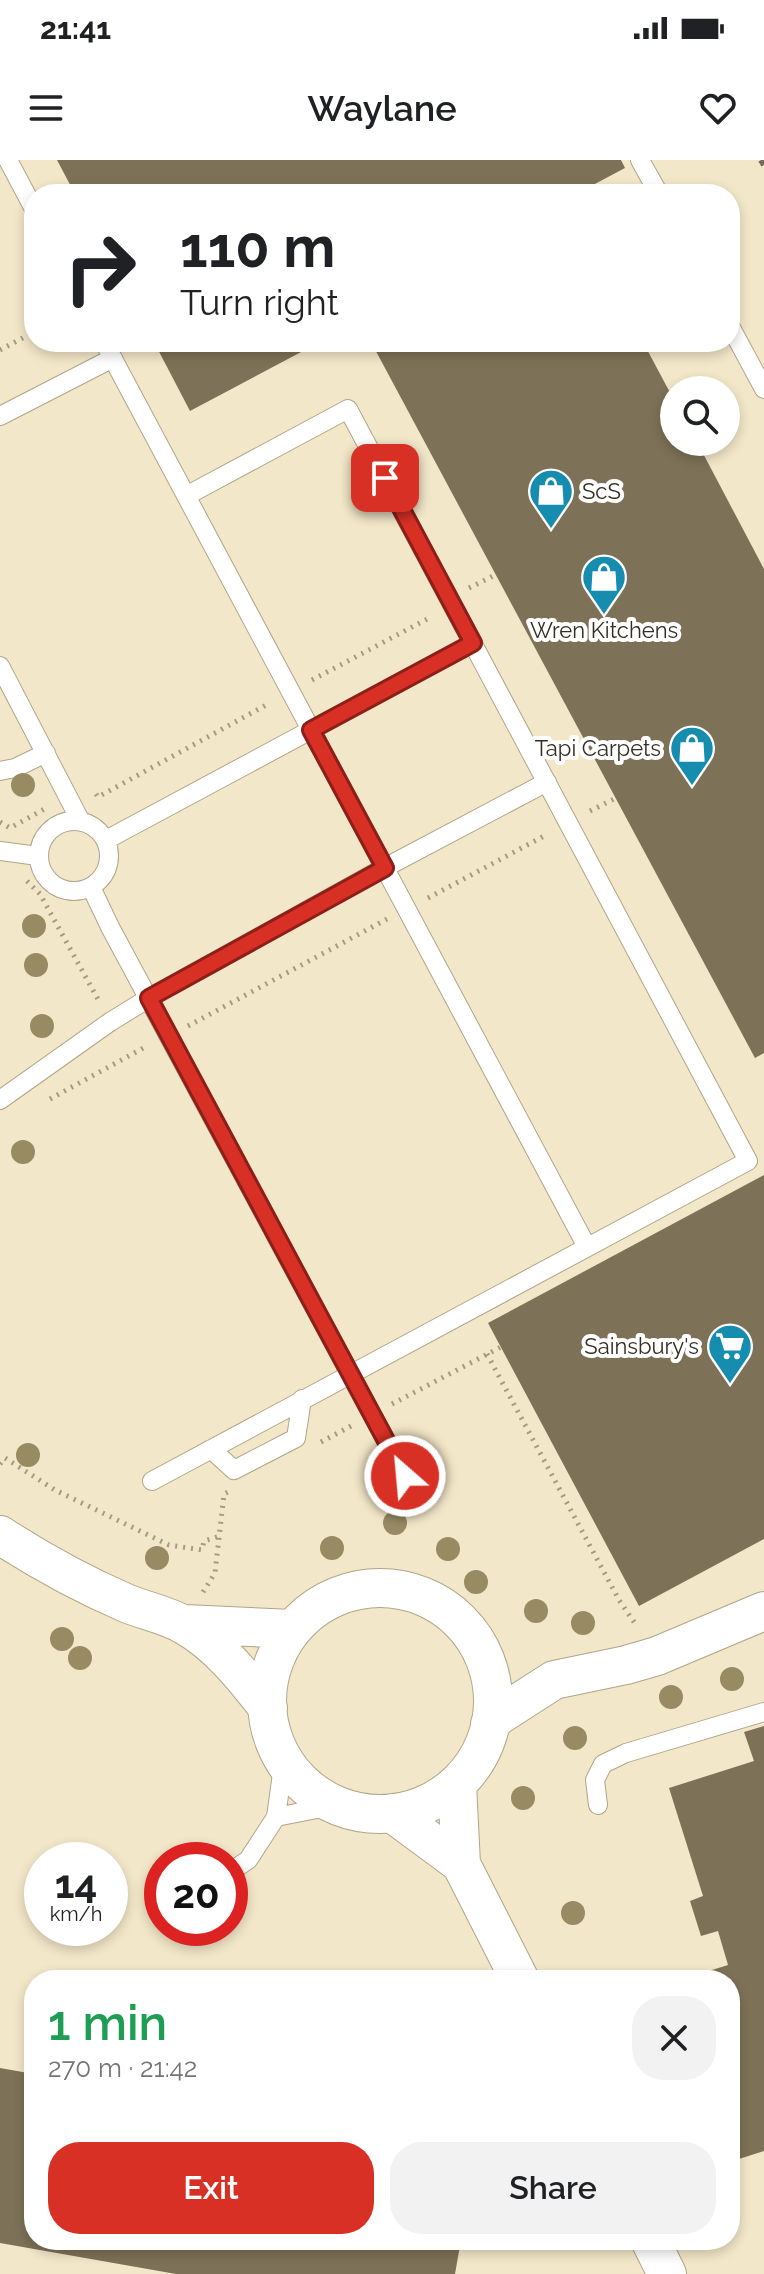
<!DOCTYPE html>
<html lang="en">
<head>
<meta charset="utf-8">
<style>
	body { margin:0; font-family:Raleway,sans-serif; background:#f2f2f2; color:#202124; height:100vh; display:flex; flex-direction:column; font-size:30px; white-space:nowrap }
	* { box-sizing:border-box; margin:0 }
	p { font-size:26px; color:#757577 }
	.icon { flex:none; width:44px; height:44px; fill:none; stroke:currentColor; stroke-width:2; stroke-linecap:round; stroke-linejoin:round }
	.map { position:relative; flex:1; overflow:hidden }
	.drawer { position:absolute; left:24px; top:1810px; width:716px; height:280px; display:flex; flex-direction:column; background:#fff; border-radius:32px; box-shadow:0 4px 12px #0003 }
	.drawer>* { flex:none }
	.top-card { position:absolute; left:24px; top:24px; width:716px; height:168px; border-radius:32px; box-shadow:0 4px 12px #0003; background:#fff; color:#202124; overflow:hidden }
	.tools { position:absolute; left:660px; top:216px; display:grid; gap:16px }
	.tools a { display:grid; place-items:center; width:80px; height:80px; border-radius:50%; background:#fff; box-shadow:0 4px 12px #0003; font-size:40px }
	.speed { position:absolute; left:24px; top:1682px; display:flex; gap:16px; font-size:40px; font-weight:700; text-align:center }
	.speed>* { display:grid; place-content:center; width:104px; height:104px; border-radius:50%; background:#fff; box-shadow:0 4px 12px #0003; line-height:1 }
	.speed small { font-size:20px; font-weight:400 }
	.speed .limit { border:12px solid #d22; background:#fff; color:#111 }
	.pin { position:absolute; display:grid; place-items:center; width:68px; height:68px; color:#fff; margin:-34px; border-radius:16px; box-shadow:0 4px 12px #0006 }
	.me { position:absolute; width:88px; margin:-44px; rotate:333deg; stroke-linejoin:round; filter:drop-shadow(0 0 6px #0008) }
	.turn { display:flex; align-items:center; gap:28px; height:168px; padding:0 24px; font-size:36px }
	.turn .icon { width:104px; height:104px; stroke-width:2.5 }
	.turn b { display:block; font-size:56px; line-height:68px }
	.round { display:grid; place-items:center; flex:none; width:84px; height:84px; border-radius:32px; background:#f2f2f2 }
	.headline { display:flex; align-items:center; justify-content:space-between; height:136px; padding:0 24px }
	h1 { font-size:48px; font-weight:600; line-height:60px; color:#1e9e55 }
	.primary-button { display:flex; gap:16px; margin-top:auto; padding:16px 24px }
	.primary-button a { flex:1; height:92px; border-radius:32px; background:#d93025; color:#fff; font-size:32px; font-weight:600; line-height:92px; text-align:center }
	.primary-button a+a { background:#f2f2f2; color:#202124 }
	.status { display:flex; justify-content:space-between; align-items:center; height:56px; padding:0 40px; background:#fff; direction:ltr }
	.status svg { height:22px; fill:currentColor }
	header { display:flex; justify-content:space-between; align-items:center; height:104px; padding:0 24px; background:#fff; font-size:36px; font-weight:600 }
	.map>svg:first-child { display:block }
	.building { fill:#7d7257 }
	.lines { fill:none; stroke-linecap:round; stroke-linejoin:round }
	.service-casing { stroke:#b0a588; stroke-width:20 }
	.minor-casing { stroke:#b0a588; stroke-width:40 }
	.path { stroke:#a49b84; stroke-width:5; stroke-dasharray:2 6; stroke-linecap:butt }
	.service { stroke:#fff; stroke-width:18 }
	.minor { stroke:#fff; stroke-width:38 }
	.rail { stroke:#736c5a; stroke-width:6; stroke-dasharray:16 8; stroke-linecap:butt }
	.tree { fill:#988a63 }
	.route-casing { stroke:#8d1f18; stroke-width:20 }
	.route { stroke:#d93025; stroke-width:14 }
	.labels { text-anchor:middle; stroke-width:8; stroke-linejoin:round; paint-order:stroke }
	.poi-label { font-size:22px; fill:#322e22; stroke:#fff; text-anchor:end }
</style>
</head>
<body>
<div class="status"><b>21:41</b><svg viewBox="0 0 49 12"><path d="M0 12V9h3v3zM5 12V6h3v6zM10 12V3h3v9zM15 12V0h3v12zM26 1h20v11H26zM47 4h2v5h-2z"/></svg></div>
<header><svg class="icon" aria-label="menu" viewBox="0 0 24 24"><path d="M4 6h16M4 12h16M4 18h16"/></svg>Waylane<svg class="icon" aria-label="heart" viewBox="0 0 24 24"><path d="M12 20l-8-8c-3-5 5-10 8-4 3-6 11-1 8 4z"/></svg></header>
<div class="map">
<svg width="764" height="2114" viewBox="0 0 764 2114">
	<rect width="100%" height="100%" fill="#f3e7c9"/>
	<path class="building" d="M 57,0 L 621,0 L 625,8 L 576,34 L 75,34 Z
		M 154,182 L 320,182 L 190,251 Z
		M 371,182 L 643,182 L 674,240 L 674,282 L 697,282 L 764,409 L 764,893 L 755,898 Z
		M 764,1015 L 764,1379 L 639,1446 L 488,1163 Z
		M 764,1566 L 764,1991 L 739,1999 L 730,1969 L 730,1820 L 683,1819 L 728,1805 L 718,1771 L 701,1776 L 690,1741 L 703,1736 L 669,1628 L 754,1601 L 744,1572 Z
		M 0,1908 L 34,1914 L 34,2080 L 461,2080 L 455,2114 L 176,2114 L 0,2083 Z"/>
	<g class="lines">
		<g class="service-casing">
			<path id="service" d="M 8,0 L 34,49
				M 640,0 L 659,34
				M 730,166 L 764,229
				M 104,182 L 587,1087
				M 0,256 L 113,198
				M 0,506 L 80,660
				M 0,611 L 15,608 L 46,593
				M39 696a35 35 0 1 1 70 0a35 35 0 1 1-70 0Z
				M 106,680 L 473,483
				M 0,691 L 38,696
				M 91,727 L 110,767 L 405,1316
				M 0,940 L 110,862 L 149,838 L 371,715 L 547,622
				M 211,1289 L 234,1310 L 296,1278 L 302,1239
				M 152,1321 L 748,1001 L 348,249 L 186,336
				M 598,1645 L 595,1620 L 603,1604 L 626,1593 L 764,1552
				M 276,1657 L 337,1645
				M 230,1712 L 248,1700 L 276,1657 L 284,1599"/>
		</g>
		<g class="minor-casing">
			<path id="minor" d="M 0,1375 C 40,1401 82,1424 126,1443 C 145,1451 167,1455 184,1465 C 218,1484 245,1518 268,1548
				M267 1541a113 113 0 1 1 226 0a113 113 0 1 1-226 0Z
				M 184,1464 L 293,1469
				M 490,1564 L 498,1556 L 554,1520 L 626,1505 L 657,1496 L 764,1451
				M 457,1624 L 461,1704 L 520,1820
				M 392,1653 L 461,1704
				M 650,2080 L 667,2114"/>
		</g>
		<path class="path" d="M 0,190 L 34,172
			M 469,428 L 495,415
			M 312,520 L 431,457
			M 96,634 L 98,637 L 268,544
			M 590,651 L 614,639
			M 0,662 L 10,668 L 48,647
			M 27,721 L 40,734 L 100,843
			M 428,738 L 546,675
			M 188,866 L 387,759
			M 50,939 L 147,886
			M 487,1194 L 619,1440 L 636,1465
			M 392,1244 L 501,1187
			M 321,1282 L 351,1266
			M 0,1304 L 5,1298 L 55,1330 L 169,1385 L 202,1390 L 204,1381 L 217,1377
			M 203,1432 L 215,1413 L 224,1334 L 228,1332"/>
		<use href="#service" class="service"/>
		<use href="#minor" class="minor"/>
		<path class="rail" d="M 761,0 L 764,5"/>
	</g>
	<g class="tree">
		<circle cx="23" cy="625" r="12"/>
		<circle cx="34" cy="766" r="12"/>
		<circle cx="36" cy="805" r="12"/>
		<circle cx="42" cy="866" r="12"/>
		<circle cx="23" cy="992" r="12"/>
		<circle cx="28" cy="1295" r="12"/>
		<circle cx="395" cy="1363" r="12"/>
		<circle cx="332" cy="1388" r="12"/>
		<circle cx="448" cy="1389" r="12"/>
		<circle cx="157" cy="1398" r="12"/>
		<circle cx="476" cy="1422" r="12"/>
		<circle cx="536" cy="1451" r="12"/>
		<circle cx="583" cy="1463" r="12"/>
		<circle cx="62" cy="1479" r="12"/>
		<circle cx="80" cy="1498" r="12"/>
		<circle cx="732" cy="1519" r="12"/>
		<circle cx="671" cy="1537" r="12"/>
		<circle cx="575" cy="1578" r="12"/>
		<circle cx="523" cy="1638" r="12"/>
		<circle cx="573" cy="1753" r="12"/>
	</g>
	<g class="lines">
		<g class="route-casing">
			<path id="route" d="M 385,318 L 473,483 L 311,570 L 385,708 L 149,838 L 405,1316"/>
		</g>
		<use href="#route" class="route"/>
	</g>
	<defs>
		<g id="shop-pin" transform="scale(2.3)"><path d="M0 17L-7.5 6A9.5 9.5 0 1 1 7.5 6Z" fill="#168caf" stroke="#fff"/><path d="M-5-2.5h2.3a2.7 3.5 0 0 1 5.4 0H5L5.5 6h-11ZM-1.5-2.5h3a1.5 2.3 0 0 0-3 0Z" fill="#fff"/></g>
		<g id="supermarket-pin" transform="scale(2.3)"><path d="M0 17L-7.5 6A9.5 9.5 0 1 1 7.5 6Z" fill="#168caf" stroke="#fff"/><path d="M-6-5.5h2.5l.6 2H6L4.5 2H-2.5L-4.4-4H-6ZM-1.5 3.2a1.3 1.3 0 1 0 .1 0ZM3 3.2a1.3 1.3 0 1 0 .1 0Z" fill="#fff"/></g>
	</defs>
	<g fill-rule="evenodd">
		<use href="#shop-pin" x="551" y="331"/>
		<use href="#shop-pin" x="604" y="417"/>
		<use href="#shop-pin" x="692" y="588"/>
		<use href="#supermarket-pin" x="730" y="1186"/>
	</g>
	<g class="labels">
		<g class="poi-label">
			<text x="582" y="339" text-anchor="start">ScS</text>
			<text x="604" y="478" text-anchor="middle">Wren Kitchens</text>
			<text x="661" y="596">Tapi Carpets</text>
			<text x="699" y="1194">Sainsbury's</text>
		</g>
	</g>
</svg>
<div class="tools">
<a><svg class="icon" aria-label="search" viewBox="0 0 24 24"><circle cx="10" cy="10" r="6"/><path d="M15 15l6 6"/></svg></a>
</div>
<div class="speed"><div>14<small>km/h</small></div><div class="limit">20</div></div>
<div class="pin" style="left:385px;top:318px;background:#d93025"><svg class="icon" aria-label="arrive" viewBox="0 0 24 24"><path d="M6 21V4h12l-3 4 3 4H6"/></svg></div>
<svg class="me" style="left:405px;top:1316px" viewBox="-20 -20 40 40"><circle r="17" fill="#d93025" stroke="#fff" stroke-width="3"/><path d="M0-11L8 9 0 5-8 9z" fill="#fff"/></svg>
<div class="top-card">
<div class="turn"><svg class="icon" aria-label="right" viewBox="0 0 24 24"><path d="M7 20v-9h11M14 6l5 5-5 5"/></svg><div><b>110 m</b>Turn right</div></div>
</div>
<section class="drawer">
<div class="headline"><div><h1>1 min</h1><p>270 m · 21:42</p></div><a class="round"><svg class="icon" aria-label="close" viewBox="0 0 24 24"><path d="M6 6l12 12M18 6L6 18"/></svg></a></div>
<div class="primary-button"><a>Exit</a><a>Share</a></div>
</section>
</div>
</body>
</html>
